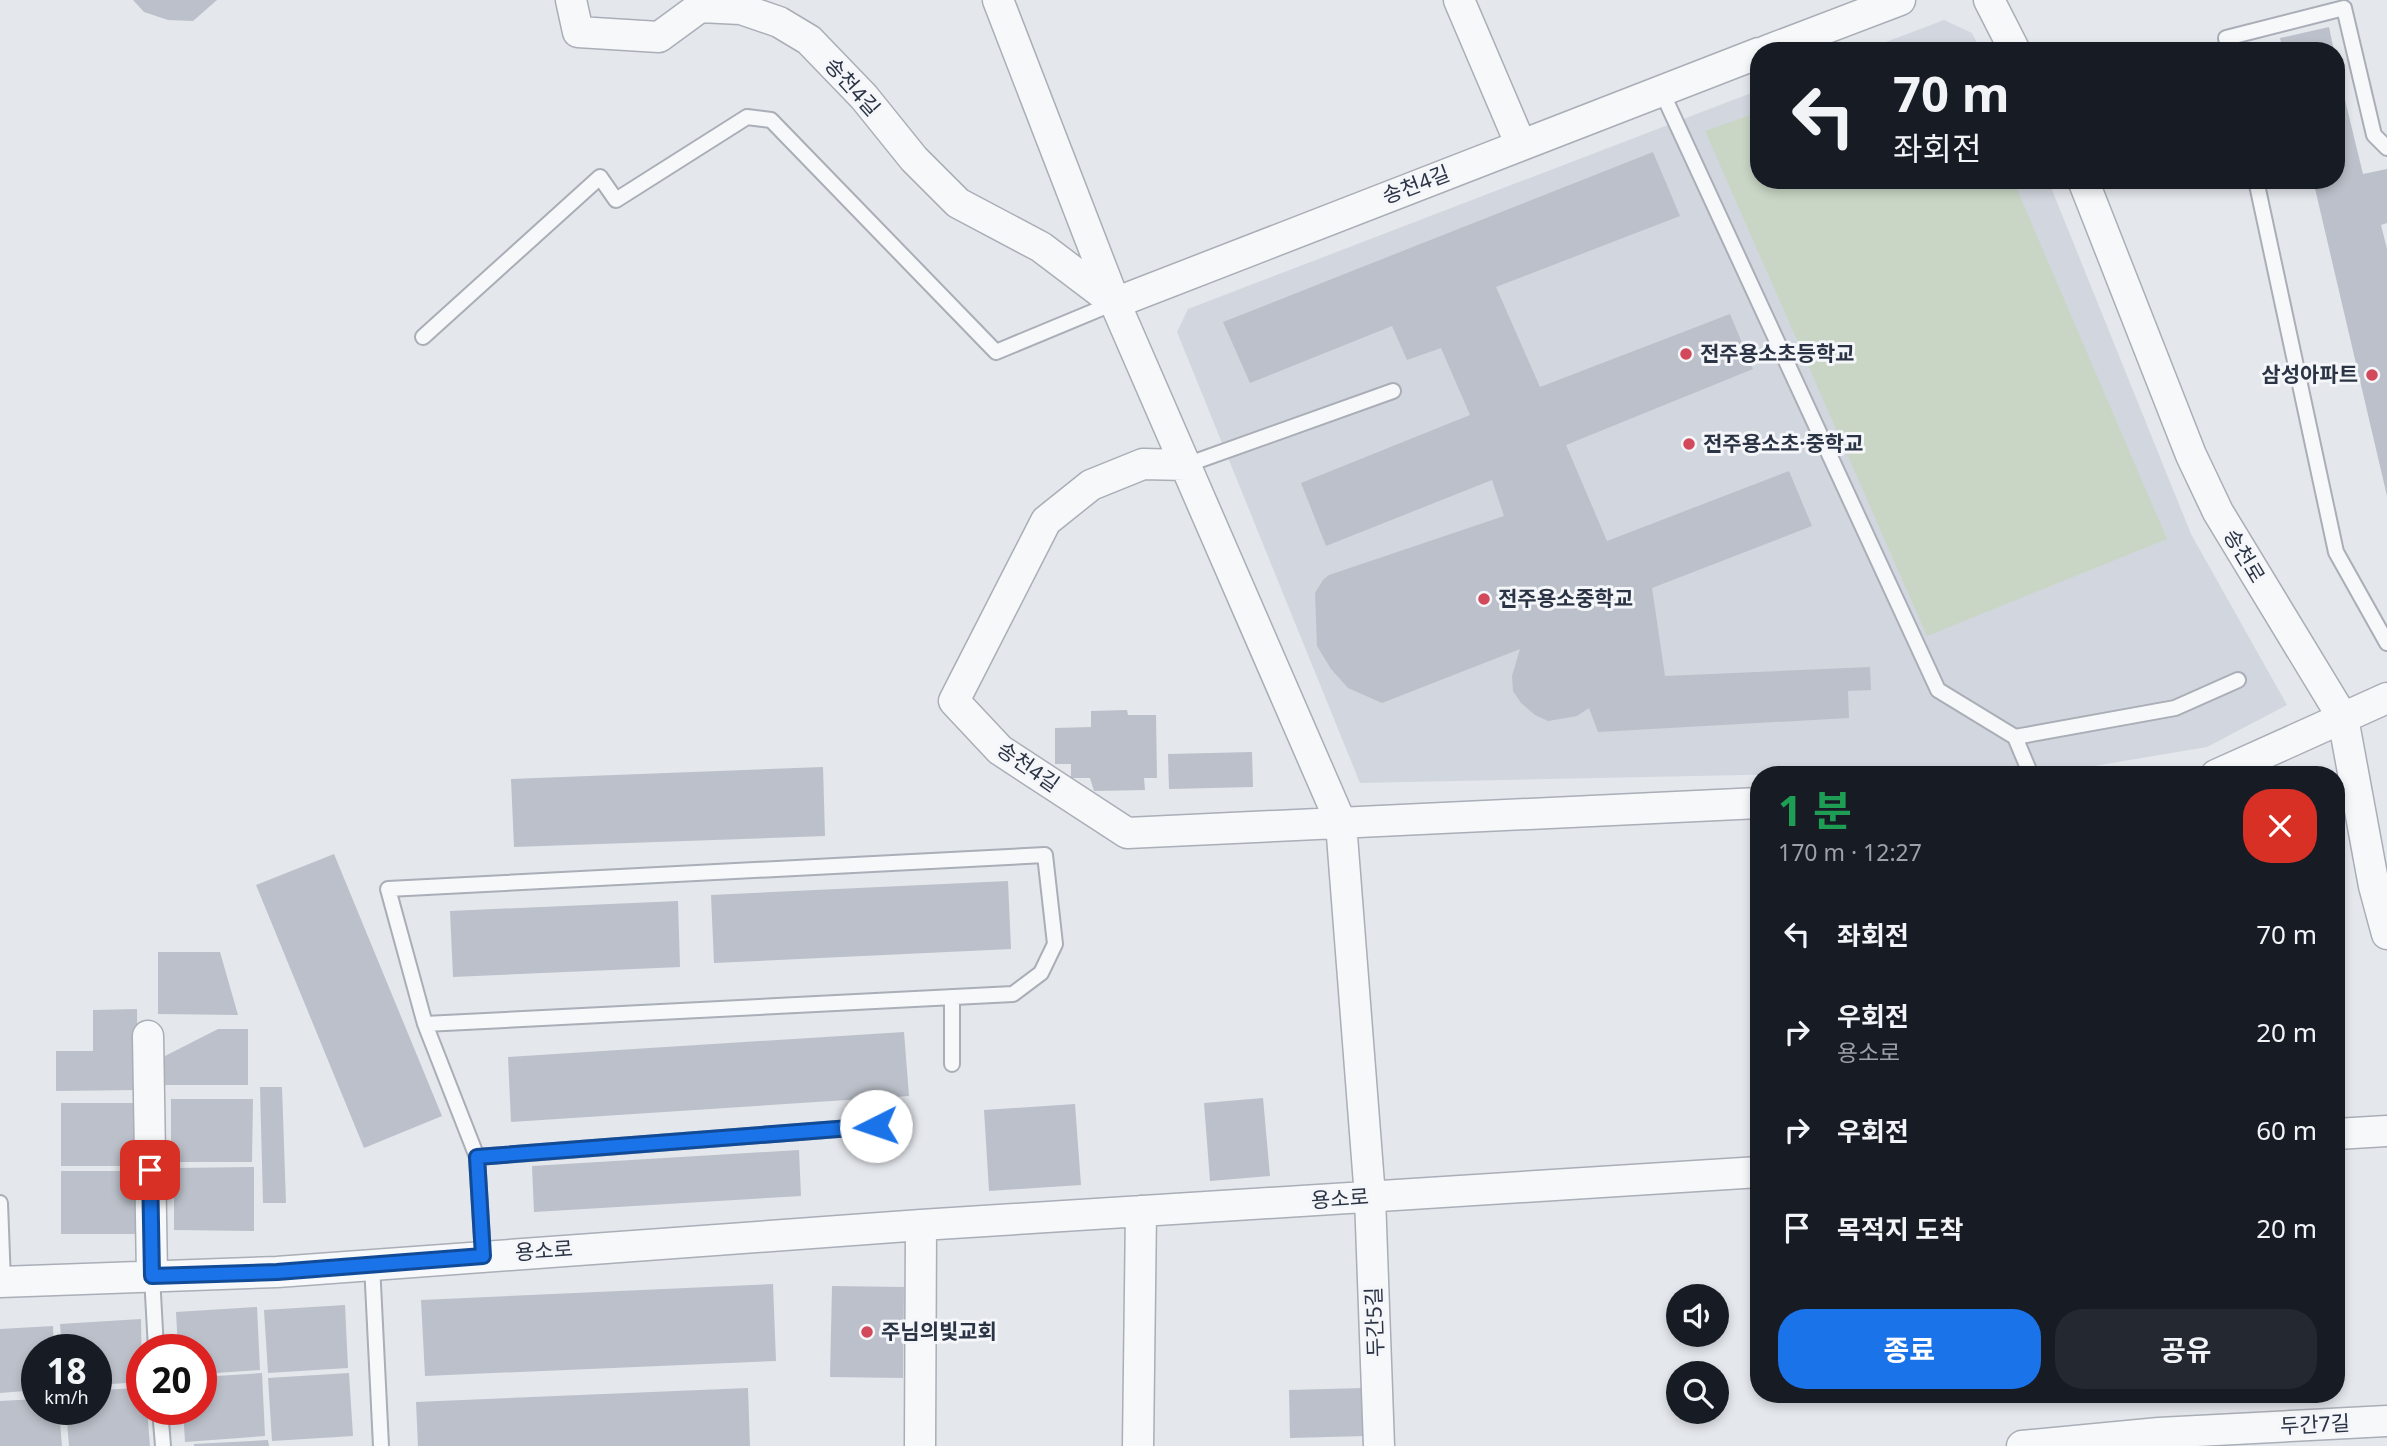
<!DOCTYPE html>
<html lang="ko">
<head>
<meta charset="utf-8">
<style>
	body { margin:0; font-family:"Noto Sans","Noto Sans KR",sans-serif; background:#242831; color:#f1f3f6; height:100vh; display:flex; flex-direction:column; font-size:26px; white-space:nowrap }
	* { box-sizing:border-box; margin:0 }
	p { font-size:23px; color:#9ea1a6 }
	.icon { flex:none; width:38px; height:38px; fill:none; stroke:currentColor; stroke-width:2; stroke-linecap:round; stroke-linejoin:round }
	.map { position:relative; flex:1; overflow:hidden }
	.side { position:absolute; left:1750px; top:766px; width:595px; height:637px; display:flex; flex-direction:column; background:#171b24; border-radius:28px; box-shadow:0 4px 10px #0003 }
	.side>* { flex:none }
	.hud { position:absolute; left:1750px; top:42px; width:595px; height:147px; border-radius:28px; box-shadow:0 4px 10px #0003; background:#171b24; color:#f1f3f6; overflow:hidden }
	.buttons { position:absolute; left:1666px; top:1284px; display:grid; gap:14px }
	.buttons a { display:grid; place-items:center; width:63px; height:63px; border-radius:50%; background:#171b24; box-shadow:0 4px 10px #0003; font-size:35px }
	.speed { position:absolute; left:21px; top:1334px; display:flex; gap:14px; font-size:35px; font-weight:700; text-align:center }
	.speed>* { display:grid; place-content:center; width:91px; height:91px; border-radius:50%; background:#171b24; box-shadow:0 4px 10px #0003; line-height:1 }
	.speed small { font-size:18px; font-weight:400 }
	.speed .limit { border:10px solid #d22; background:#fff; color:#111 }
	.pin { position:absolute; display:grid; place-items:center; width:60px; height:60px; color:#fff; margin:-30px; border-radius:14px; box-shadow:0 4px 10px #0006 }
	.me { position:absolute; width:77px; margin:-38px; rotate:266deg; stroke-linejoin:round; filter:drop-shadow(0 0 5px #0008) }
	.turn { display:flex; align-items:center; gap:24px; height:147px; padding:0 28px; font-size:32px }
	.turn .icon { width:91px; height:91px; stroke-width:2.5 }
	.turn b { display:block; font-size:49px; line-height:60px }
	.round { display:grid; place-items:center; flex:none; width:74px; height:74px; border-radius:28px; background:#242831 }
	.headline { display:flex; align-items:center; justify-content:space-between; height:119px; padding:0 28px }
	h1 { font-size:42px; font-weight:700; line-height:52px; color:#1e9e55 }
	.action { display:flex; gap:14px; margin-top:auto; padding:14px 28px }
	.action a { flex:1; height:80px; border-radius:28px; background:#1a73e8; color:#fff; font-size:28px; font-weight:700; line-height:80px; text-align:center }
	.action a+a { background:#242831; color:#f1f3f6 }
	ul { padding:0; list-style:none }
	li { display:flex; align-items:center; gap:21px; height:98px; padding:0 28px }
	li div { flex:1 }
	li b { display:block; font-size:26px }
	li em { font-style:normal }
	.map>svg:first-child { display:block }
	.built { fill:#d2d6de }
	.green { fill:#c9d6c5 }
	.building { fill:#bbc0ca }
	.lines { fill:none; stroke-linecap:round; stroke-linejoin:round }
	.lane-casing { stroke:#a9aeb7; stroke-width:18 }
	.street-casing { stroke:#a9aeb7; stroke-width:33 }
	.lane { stroke:#f7f8fa; stroke-width:14 }
	.street { stroke:#f7f8fa; stroke-width:30 }
	.route-casing { stroke:#114b97; stroke-width:18 }
	.route { stroke:#1a73e8; stroke-width:12 }
	.poi-dot { fill:#d1495b; stroke:#f4f6f9; stroke-width:2.5 }
	.labels { text-anchor:middle; stroke-width:6; stroke-linejoin:round; paint-order:stroke }
	.street-label { font-size:21px; fill:#2b3445; stroke:#f4f6f9 }
	.poi-label { font-size:21px; font-weight:bold; fill:#2b3445; stroke:#f4f6f9; text-anchor:start }
</style>
</head>
<body>
<div class="map">
<svg width="2387" height="1446" viewBox="0 0 2387 1446">
	<rect width="100%" height="100%" fill="#e4e7ec"/>
	<path class="built" d="M 1944,20 L 1972,33 L 1981,51 L 1862,51 Z
		M 1759,90 L 1759,180 L 2048,180 L 2191,534 L 2287,705 L 2207,747 L 2082,768 L 1360,783 L 1177,332 L 1188,309 Z"/>
	<path class="green" d="M 1759,112 L 1759,180 L 2013,180 L 2167,539 L 1927,636 L 1705,131 Z"/>
	<path class="building" d="M 133,0 L 217,0 L 193,21 L 168,20 L 144,12 Z
		M 2329,27 L 2334,51 L 2283,51 L 2280,38 Z
		M 2336,63 L 2363,174 L 2387,169 L 2387,223 L 2381,225 L 2387,249 L 2387,496 L 2313,180 L 2336,180 Z
		M 1653,152 L 1680,216 L 1496,287 L 1540,387 L 1730,314 L 1753,369 L 1566,445 L 1607,541 L 1789,471 L 1812,526 L 1652,588 L 1665,676 L 1870,667 L 1871,690 L 1848,691 L 1849,718 L 1598,732 L 1589,708 L 1577,716 L 1548,721 L 1535,715 L 1521,703 L 1513,691 L 1512,676 L 1520,649 L 1382,703 L 1348,688 L 1331,669 L 1317,646 L 1315,593 L 1323,580 L 1329,575 L 1504,516 L 1492,480 L 1326,546 L 1301,483 L 1470,415 L 1441,348 L 1407,360 L 1392,326 L 1250,383 L 1223,322 Z
		M 1127,710 L 1128,715 L 1156,715 L 1157,778 L 1144,778 L 1145,790 L 1094,791 L 1090,778 L 1071,778 L 1071,764 L 1055,764 L 1055,728 L 1091,727 L 1091,711 Z
		M 1252,752 L 1253,787 L 1169,789 L 1168,754 Z
		M 823,767 L 825,836 L 514,847 L 511,779 Z
		M 334,854 L 442,1116 L 364,1148 L 256,885 Z
		M 1008,881 L 1011,949 L 714,963 L 711,895 Z
		M 678,901 L 680,967 L 453,977 L 450,911 Z
		M 158,952 L 220,952 L 238,1015 L 158,1014 Z
		M 137,1009 L 138,1090 L 56,1091 L 56,1051 L 93,1051 L 93,1010 Z
		M 218,1029 L 248,1029 L 248,1085 L 163,1085 L 163,1057 Z
		M 904,1032 L 909,1096 L 511,1122 L 508,1057 Z
		M 260,1087 L 282,1087 L 286,1203 L 263,1203 Z
		M 1263,1098 L 1270,1176 L 1210,1181 L 1204,1103 Z
		M 171,1099 L 253,1099 L 252,1162 L 171,1162 Z
		M 61,1103 L 142,1103 L 142,1166 L 61,1166 Z
		M 1075,1104 L 1081,1185 L 989,1191 L 984,1110 Z
		M 799,1150 L 801,1196 L 534,1212 L 532,1166 Z
		M 254,1167 L 254,1231 L 174,1230 L 174,1168 Z
		M 61,1171 L 142,1171 L 142,1234 L 61,1234 Z
		M 773,1284 L 776,1361 L 425,1376 L 421,1300 Z
		M 832,1286 L 904,1287 L 903,1378 L 830,1377 Z
		M 345,1305 L 348,1368 L 268,1373 L 264,1310 Z
		M 257,1307 L 260,1370 L 201,1374 L 201,1349 L 178,1349 L 176,1312 Z
		M 141,1319 L 142,1382 L 96,1385 L 96,1349 L 62,1349 L 60,1324 Z
		M 53,1326 L 54,1349 L 37,1349 L 37,1390 L 0,1393 L 0,1329 Z
		M 262,1373 L 265,1436 L 185,1442 L 183,1409 L 201,1409 L 201,1377 Z
		M 349,1373 L 353,1436 L 272,1441 L 268,1378 Z
		M 142,1388 L 142,1409 L 147,1409 L 150,1446 L 69,1446 L 66,1409 L 96,1409 L 96,1390 Z
		M 748,1388 L 750,1446 L 418,1446 L 416,1402 Z
		M 1364,1388 L 1365,1436 L 1290,1438 L 1289,1390 Z
		M 37,1399 L 37,1409 L 59,1409 L 62,1446 L 0,1446 L 0,1401 Z
		M 268,1440 L 269,1446 L 194,1446 L 194,1444 Z"/>
	<g class="lines">
		<g class="lane-casing">
			<path id="lane" d="M 2229,51 L 2226,38 L 2344,8 L 2374,135 L 2387,148
				M 1661,90 L 1938,690 L 2015,737 L 2031,775
				M 2256,180 L 2336,552 L 2387,643
				M 423,337 L 600,177 L 616,200 L 747,117 L 771,120 L 996,352 L 1114,303
				M 1186,465 L 1393,391
				M 2015,737 L 2175,708 L 2238,680
				M 952,997 L 952,1064
				M 425,1024 L 1013,994 L 1041,973 L 1055,944 L 1045,855 L 388,889 L 425,1024 L 477,1157 L 903,1124
				M 477,1157 L 483,1256
				M 0,1203 L 3,1282
				M 372,1264 L 381,1446
				M 152,1276 L 156,1349
				M 160,1409 L 163,1446"/>
		</g>
		<g class="street-casing">
			<path id="street" d="M 571,0 L 578,32 L 659,37 L 700,7 L 741,9 L 779,22 L 809,40 L 864,97 L 914,159 L 958,203 L 1041,247 L 1115,303 L 1759,53
				M 998,0 L 1115,303 L 1341,823 L 1370,1197 L 1379,1446
				M 1459,0 L 1520,143
				M 1989,0 L 2015,51
				M 1766,51 L 1900,0
				M 2083,180 L 2191,455 L 2218,512 L 2343,718 L 2374,886 L 2387,934
				M 1186,465 L 1143,464 L 1091,485 L 1046,521 L 954,701 L 1000,750 L 1127,833 L 1759,803
				M 2216,775 L 2387,698
				M 148,1036 L 152,1276
				M 2336,1134 L 2387,1131
				M 0,1282 L 277,1272 L 921,1225 L 1759,1172
				M 920,1446 L 921,1225
				M 1138,1446 L 1141,1211
				M 2022,1446 L 2159,1433 L 2387,1421"/>
		</g>
		<use href="#lane" class="lane"/>
		<use href="#street" class="street"/>
	</g>
	<g class="lines">
		<g class="route-casing">
			<path id="route" d="M 150,1170 L 152,1276 L 277,1272 L 483,1256 L 477,1157 L 876,1126"/>
		</g>
		<use href="#route" class="route"/>
	</g>
	<g class="poi-dot">
		<circle cx="1686" cy="354" r="7"/>
		<circle cx="2372" cy="375" r="7"/>
		<circle cx="1689" cy="444" r="7"/>
		<circle cx="1484" cy="599" r="7"/>
		<circle cx="867" cy="1332" r="7"/>
	</g>
	<g class="labels">
		<g class="street-label">
			<text transform="translate(852 87) rotate(48)" y="7">송천4길</text>
			<text transform="translate(1416 185) rotate(-21)" y="7">송천4길</text>
			<text transform="translate(2244 556) rotate(59)" y="7">송천로</text>
			<text transform="translate(1028 767) rotate(35)" y="7">송천4길</text>
			<text transform="translate(1340 1199) rotate(-4)" y="7">용소로</text>
			<text transform="translate(544 1251) rotate(-4)" y="7">용소로</text>
			<text transform="translate(1375 1322) rotate(-92)" y="7">두간5길</text>
			<text transform="translate(2315 1425) rotate(-3)" y="7">두간7길</text>
		</g>
		<g class="poi-label">
			<text x="1700" y="361">전주용소초등학교</text>
			<text x="2358" y="382" text-anchor="end">삼성아파트</text>
			<text x="1703" y="451">전주용소초·중학교</text>
			<text x="1498" y="606">전주용소중학교</text>
			<text x="881" y="1339">주님의빛교회</text>
		</g>
	</g>
</svg>
<div class="buttons">
<a><svg class="icon" aria-label="sound" viewBox="0 0 24 24"><path d="M4 9h4l5-4v14l-5-4H4zM17 9q2 3 0 6"/></svg></a>
<a><svg class="icon" aria-label="search" viewBox="0 0 24 24"><circle cx="10" cy="10" r="6"/><path d="M15 15l6 6"/></svg></a>
</div>
<div class="speed"><div>18<small>km/h</small></div><div class="limit">20</div></div>
<div class="pin" style="left:150px;top:1170px;background:#d93025"><svg class="icon" aria-label="arrive" viewBox="0 0 24 24"><path d="M6 21V4h12l-3 4 3 4H6"/></svg></div>
<svg class="me" style="left:876px;top:1126px" viewBox="-20 -20 40 40"><circle r="19" fill="#fff"/><path d="M0-13L10 11 0 6-10 11z" fill="#1a73e8"/></svg>
<div class="hud">
<div class="turn"><svg class="icon" aria-label="left" viewBox="0 0 24 24"><path d="M17 20v-9H6M10 6l-5 5 5 5"/></svg><div><b>70 m</b>좌회전</div></div>
</div>
<section class="side">
<div class="headline"><div><h1>1 분</h1><p>170 m · 12:27</p></div><a class="round" style="background:#d93025;color:#fff"><svg class="icon" aria-label="close" viewBox="0 0 24 24"><path d="M6 6l12 12M18 6L6 18"/></svg></a></div>
<ul>
<li><svg class="icon" aria-label="left" viewBox="0 0 24 24"><path d="M17 20v-9H6M10 6l-5 5 5 5"/></svg><div><b>좌회전</b></div><em>70 m</em></li>
<li><svg class="icon" aria-label="right" viewBox="0 0 24 24"><path d="M7 20v-9h11M14 6l5 5-5 5"/></svg><div><b>우회전</b><p>용소로</p></div><em>20 m</em></li>
<li><svg class="icon" aria-label="right" viewBox="0 0 24 24"><path d="M7 20v-9h11M14 6l5 5-5 5"/></svg><div><b>우회전</b></div><em>60 m</em></li>
<li><svg class="icon" aria-label="arrive" viewBox="0 0 24 24"><path d="M6 21V4h12l-3 4 3 4H6"/></svg><div><b>목적지 도착</b></div><em>20 m</em></li>
</ul>
<div class="action"><a>종료</a><a>공유</a></div>
</section>
</div>
</body>
</html>
